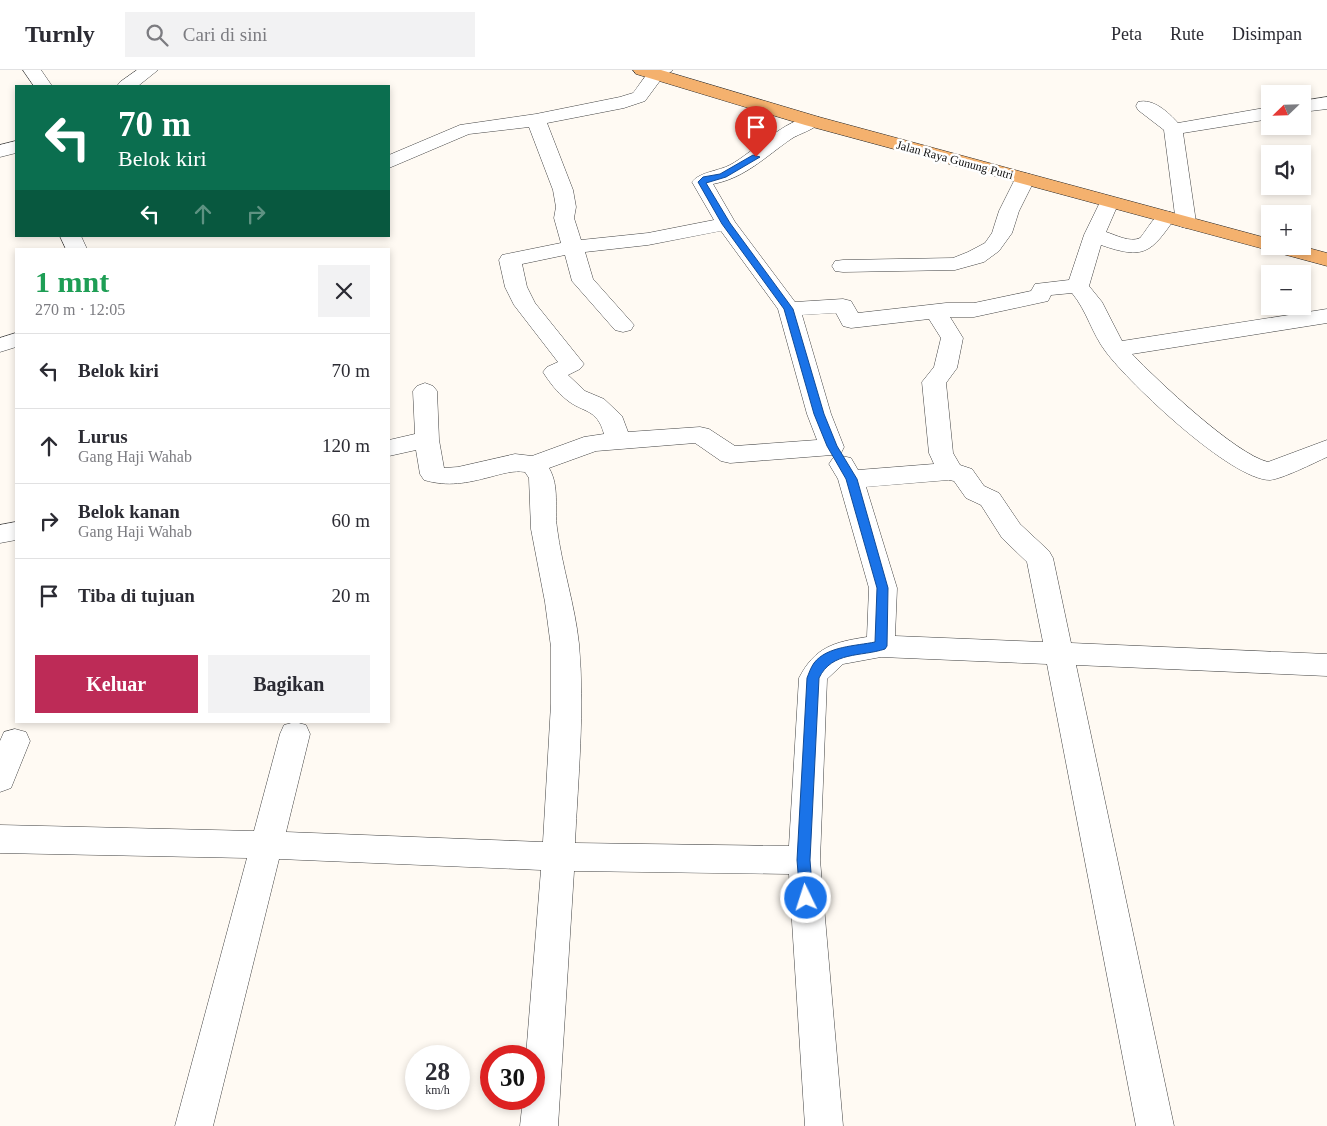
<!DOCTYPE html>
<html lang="id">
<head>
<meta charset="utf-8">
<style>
	body { margin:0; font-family:Georgia,serif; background:#f2f2f3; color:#2b2b33; height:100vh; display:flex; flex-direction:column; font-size:19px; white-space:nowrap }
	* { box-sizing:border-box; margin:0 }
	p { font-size:16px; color:#7c7c81 }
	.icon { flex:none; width:28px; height:28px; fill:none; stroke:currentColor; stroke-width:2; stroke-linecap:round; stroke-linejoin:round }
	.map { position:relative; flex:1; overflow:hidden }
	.sheet { position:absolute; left:15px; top:178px; width:375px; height:475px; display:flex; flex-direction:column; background:#fff; border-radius:0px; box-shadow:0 2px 8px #0003 }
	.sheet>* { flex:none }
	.banner { position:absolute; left:15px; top:15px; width:375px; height:152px; border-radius:0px; box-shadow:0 2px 8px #0003; background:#0b6e4f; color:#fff; overflow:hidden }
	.needle { width:32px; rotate:247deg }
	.controls { position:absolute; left:1261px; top:15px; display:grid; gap:10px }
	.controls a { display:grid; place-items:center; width:50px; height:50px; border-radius:0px; background:#fff; box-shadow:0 2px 8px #0003; font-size:25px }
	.speed { position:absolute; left:405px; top:975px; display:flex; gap:10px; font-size:25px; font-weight:700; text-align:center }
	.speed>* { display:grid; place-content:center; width:65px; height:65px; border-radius:50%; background:#fff; box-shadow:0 2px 8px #0003; line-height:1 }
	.speed small { font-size:12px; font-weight:400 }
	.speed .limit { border:8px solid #d22; background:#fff; color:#111 }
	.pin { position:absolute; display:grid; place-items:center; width:42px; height:42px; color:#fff; margin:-51px -21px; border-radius:50% 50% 50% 0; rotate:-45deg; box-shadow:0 0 5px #0007 }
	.pin .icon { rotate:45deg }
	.me { position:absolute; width:55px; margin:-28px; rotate:356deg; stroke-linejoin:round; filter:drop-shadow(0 0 4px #0008) }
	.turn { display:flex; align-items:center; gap:18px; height:105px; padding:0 20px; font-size:22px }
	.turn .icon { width:65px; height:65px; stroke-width:2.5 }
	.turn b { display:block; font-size:35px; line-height:42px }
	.lanes { display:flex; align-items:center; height:48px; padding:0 20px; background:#0003; justify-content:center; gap:25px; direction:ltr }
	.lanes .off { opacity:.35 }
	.round { display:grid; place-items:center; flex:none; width:52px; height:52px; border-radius:0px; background:#f2f2f3 }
	.summary { display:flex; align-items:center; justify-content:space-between; height:85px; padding:0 20px }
	h1 { font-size:30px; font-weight:600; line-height:38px; color:#1e9e55 }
	.button { display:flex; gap:10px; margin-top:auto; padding:10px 20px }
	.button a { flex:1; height:58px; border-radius:0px; background:#bd2b57; color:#fff; font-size:20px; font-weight:600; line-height:58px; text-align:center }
	.button a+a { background:#f2f2f3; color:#2b2b33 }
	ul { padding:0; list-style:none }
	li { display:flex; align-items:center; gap:15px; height:75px; padding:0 20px; border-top:1px solid #e1e1e2 }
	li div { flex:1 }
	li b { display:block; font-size:19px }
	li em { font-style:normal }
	header { display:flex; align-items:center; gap:30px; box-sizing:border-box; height:70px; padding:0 25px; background:#fff; border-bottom:1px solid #e1e1e2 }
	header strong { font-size:24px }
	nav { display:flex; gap:28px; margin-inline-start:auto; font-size:18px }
	.search { width:350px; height:45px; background:#f2f2f3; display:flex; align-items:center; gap:12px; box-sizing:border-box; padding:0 18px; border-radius:0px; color:#7c7c81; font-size:19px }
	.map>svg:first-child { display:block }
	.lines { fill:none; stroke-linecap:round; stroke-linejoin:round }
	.minor-casing { stroke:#434343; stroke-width:1 }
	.major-casing { stroke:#212121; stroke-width:1 }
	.minor { fill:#fff; fill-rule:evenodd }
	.major { fill:#f4b16e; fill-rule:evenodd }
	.route { fill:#1a73e8; stroke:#114b97 }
	.labels { text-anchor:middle; stroke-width:5; stroke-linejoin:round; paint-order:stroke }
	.far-street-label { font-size:12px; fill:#101010; stroke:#fff }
</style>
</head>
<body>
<header>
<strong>Turnly</strong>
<div class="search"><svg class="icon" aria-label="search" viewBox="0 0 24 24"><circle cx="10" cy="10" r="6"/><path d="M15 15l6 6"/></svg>Cari di sini</div>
<nav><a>Peta</a><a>Rute</a><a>Disimpan</a></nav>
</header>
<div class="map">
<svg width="1327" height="1056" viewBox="0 0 1327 1056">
	<rect width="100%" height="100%" fill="#fffaf3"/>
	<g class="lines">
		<g class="minor-casing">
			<path id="minor" d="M 23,0 L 41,0 L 52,16 L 34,16 Z
				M 137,0 L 158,0 L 138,16 L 117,16 L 120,12 Z
				M 650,0 L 673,0 L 662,8 L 645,31 L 624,38 L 547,53 L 573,120 L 576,137 L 574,148 L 581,170 L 648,163 L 714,150 L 692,112 C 699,102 719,101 730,95 C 753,83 793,41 819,47 L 821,51 C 815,60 800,63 791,69 C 765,87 745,108 713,114 L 735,152 L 795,232 L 843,229 L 851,231 L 858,243 L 946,233 L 974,233 L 1031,221 L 1035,214 L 1069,210 L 1084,165 L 1102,128 L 1109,126 L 1116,128 L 1119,132 L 1106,162 C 1116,165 1130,173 1140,168 C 1149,158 1160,132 1175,145 L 1164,60 L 1138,40 L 1136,36 L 1138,32 C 1153,28 1168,42 1178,53 L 1270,37 L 1270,49 L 1183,63 L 1196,152 L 1193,156 L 1186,158 L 1179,156 L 1175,148 C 1151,183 1144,190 1101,175 L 1089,216 L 1102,232 L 1122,271 L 1327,239 L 1327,253 L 1132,284 C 1157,310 1235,384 1268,392 L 1327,370 L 1327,387 C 1314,393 1282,409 1270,410 C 1231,410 1130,314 1106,282 C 1092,264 1087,241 1072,223 L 1051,225 L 1048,231 L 974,247 L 950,247 L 963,268 L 957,298 L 946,313 L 953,383 L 960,395 L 972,399 L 984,416 L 999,423 L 1020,454 L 1049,481 L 1053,488 L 1071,573 L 1327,584 L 1327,606 L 1076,595 L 1174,1056 L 1136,1056 L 1047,594 L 881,587 L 843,594 L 827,609 L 820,790 L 843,1056 L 805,1056 L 789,804 L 574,801 L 558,1056 L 520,1056 L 523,1029 L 534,1029 L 534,986 L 526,986 L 541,800 L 279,789 L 213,1056 L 175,1056 L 247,788 L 0,783 L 0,755 L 254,761 L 280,664 L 284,655 L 295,652 L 306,655 L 310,664 L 286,762 L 543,772 L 551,634 L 551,577 L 545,532 L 531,459 L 529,408 L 525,402 C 514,400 501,404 490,407 C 467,413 448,417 424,410 L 420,404 L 416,380 L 389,386 L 389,370 L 415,364 L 413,321 L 417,316 L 425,313 L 433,316 L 437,321 L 439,370 L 444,398 L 458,397 L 515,384 L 532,386 L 584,367 L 604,364 C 597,338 583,343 567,330 C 557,322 550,313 543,302 L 547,297 L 558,292 L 514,235 L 505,217 L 499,190 L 502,185 L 561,173 L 554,148 L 556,137 L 553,120 L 529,57 L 469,64 L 389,98 L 389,85 L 460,55 L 536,44 L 620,27 L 633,23 ZM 721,161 L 778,239 L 807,344 L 817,370 L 735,376 L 709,359 L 700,357 L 628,362 L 622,346 L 604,329 L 585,321 L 568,305 L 580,299 L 584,294 L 535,233 L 527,217 L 522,194 L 565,185 L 572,211 L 615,260 L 623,262 L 631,260 L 634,255 L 593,209 L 585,182 L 648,175 ZM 836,243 L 843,256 L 851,258 L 929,249 L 941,268 L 934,297 L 922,312 L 929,383 L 934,394 L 858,400 L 851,388 L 842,386 L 833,388 L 829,394 L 838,409 L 869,518 L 867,567 C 834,572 815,577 799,608 L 789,776 L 575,773 C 578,708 585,640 579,574 C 575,535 562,497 557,458 C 554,438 560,417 549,398 L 596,381 L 695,373 L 721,391 L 730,393 L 832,385 L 841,383 L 844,377 L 831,344 L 802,245 ZM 949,410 L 954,411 L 966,428 L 981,435 L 1002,468 L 1027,492 L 1043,572 L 895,566 L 897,518 L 866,417 Z
				M 1327,27 L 1327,39 L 1302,42 L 1302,31 Z
				M 16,71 L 16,83 L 0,87 L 0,75 Z
				M 1025,103 L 1032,105 L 1035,109 L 1019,141 L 1012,163 L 999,181 L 984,192 L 955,200 L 843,202 L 835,201 L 832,196 L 835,191 L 843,190 L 953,188 L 968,182 L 985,173 L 992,163 L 999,141 L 1015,109 L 1018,105 Z
				M 60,166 L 81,166 L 87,179 L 66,179 Z
				M 16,263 L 16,277 L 0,282 L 0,268 Z
				M 16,452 L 16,470 L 0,473 L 0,455 Z
				M 15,659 L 26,662 L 30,671 L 11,718 L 0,722 L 0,671 L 4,662 Z"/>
		</g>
		<g class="major-casing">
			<path id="major" d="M 633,0 L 661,0 L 819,47 L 1270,169 L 1270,176 L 1301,176 L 1327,183 L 1327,196 L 805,55 L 636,4 Z"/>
		</g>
		<use href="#minor" class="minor"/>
		<use href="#major" class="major"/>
	</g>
	<path class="route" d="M 753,85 L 760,87 L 726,107 L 706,113 L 730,153 L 793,239 L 824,344 L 837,376 L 857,409 L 888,518 L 887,576 L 885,579 C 861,587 832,581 819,608 L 810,790 L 813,828 L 811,832 L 806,834 L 802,832 L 800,828 L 797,790 L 807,608 C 809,603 811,597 814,593 C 827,576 856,576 875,572 L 877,518 L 846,409 L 827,376 L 814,344 L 784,239 L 722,154 L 698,112 L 703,107 L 720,104 Z"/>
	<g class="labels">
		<g class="far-street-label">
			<text transform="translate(955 90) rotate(15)" y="4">Jalan Raya Gunung Putri</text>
		</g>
	</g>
</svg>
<div class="controls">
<a><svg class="needle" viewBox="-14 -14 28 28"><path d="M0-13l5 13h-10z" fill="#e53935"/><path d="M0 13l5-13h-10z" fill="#7c7c81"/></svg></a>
<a><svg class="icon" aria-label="sound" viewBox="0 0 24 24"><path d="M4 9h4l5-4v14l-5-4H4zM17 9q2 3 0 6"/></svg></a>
<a>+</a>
<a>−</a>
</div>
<div class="speed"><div>28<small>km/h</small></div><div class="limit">30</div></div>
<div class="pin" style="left:756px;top:87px;background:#d93025"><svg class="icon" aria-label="arrive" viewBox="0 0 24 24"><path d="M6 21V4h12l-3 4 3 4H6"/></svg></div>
<svg class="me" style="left:806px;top:828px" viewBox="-20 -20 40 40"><circle r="17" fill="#1a73e8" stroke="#fff" stroke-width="3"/><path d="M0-11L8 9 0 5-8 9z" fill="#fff"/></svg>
<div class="banner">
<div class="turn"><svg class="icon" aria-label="left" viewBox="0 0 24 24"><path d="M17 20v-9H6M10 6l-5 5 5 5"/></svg><div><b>70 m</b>Belok kiri</div></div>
<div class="lanes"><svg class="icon" aria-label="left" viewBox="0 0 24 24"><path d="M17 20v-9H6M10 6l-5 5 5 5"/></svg><svg class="icon off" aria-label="ahead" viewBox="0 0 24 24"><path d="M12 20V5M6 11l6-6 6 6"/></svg><svg class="icon off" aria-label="right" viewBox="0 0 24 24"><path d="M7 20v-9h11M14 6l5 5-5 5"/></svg></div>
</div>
<section class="sheet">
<div class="summary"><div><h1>1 mnt</h1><p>270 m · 12:05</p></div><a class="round"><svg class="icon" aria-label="close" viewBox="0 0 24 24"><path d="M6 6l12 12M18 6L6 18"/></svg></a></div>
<ul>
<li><svg class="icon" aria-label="left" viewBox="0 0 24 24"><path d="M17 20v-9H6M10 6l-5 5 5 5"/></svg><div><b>Belok kiri</b></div><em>70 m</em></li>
<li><svg class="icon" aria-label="ahead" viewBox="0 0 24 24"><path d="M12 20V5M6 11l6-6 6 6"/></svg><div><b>Lurus</b><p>Gang Haji Wahab</p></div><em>120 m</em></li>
<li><svg class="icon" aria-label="right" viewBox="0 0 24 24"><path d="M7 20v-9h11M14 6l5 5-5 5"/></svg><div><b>Belok kanan</b><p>Gang Haji Wahab</p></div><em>60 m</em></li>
<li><svg class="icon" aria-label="arrive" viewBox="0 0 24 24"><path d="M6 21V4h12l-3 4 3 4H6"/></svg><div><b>Tiba di tujuan</b></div><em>20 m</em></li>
</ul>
<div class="button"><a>Keluar</a><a>Bagikan</a></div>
</section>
</div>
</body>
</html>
